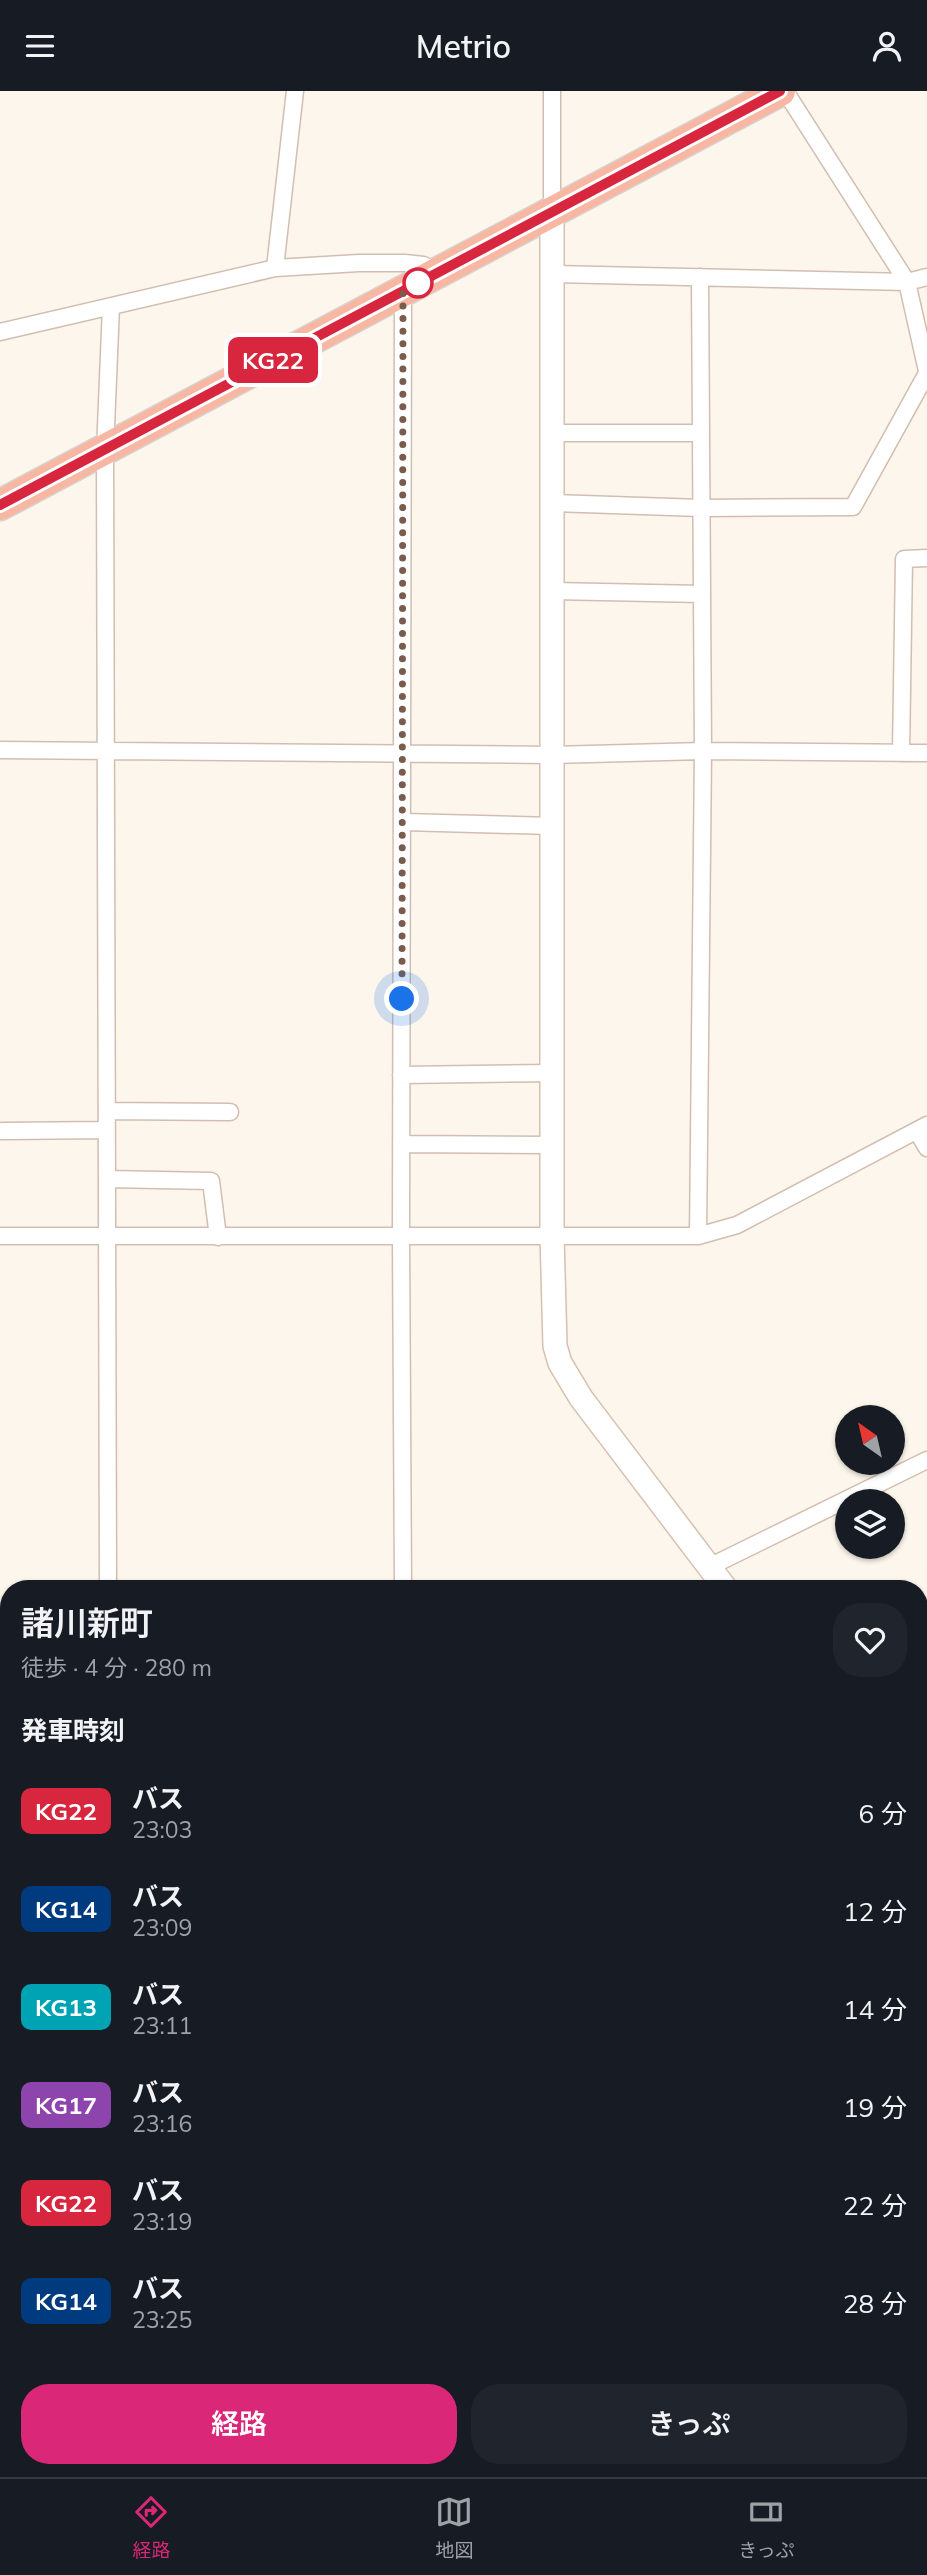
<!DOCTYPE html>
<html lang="ja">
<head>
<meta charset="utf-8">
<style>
  body { margin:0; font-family:Mulish,"Noto Sans JP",sans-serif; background:#20242c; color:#f1f3f6; height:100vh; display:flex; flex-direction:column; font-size:26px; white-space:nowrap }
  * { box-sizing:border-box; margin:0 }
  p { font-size:23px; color:#9ea1a6 }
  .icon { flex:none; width:38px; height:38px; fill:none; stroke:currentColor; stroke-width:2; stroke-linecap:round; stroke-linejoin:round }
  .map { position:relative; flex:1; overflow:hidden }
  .sheet { position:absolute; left:0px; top:1489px; width:928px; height:898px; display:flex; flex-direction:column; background:#171b24; border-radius:28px 28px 0 0; box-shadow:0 2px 5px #0004 }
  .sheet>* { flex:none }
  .badge { padding:0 14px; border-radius:10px; font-size:24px; line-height:46px }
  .needle { width:46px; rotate:326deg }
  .fabs { position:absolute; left:835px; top:1314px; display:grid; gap:14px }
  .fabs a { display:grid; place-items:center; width:70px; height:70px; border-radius:50%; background:#171b24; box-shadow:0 2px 5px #0004; font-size:35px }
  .you { position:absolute; width:35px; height:35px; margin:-18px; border:5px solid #fff; border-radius:50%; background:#1a73e8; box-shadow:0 0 0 10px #1a73e833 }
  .map>.badge { position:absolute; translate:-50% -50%; box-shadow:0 0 0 4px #fff }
  h2 { padding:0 21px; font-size:26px; line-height:63px }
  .round { display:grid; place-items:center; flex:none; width:74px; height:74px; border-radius:28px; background:#20242c }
  .head { display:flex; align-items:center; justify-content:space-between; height:119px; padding:0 21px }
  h1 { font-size:33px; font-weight:600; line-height:52px }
  .action { display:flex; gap:14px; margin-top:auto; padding:14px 21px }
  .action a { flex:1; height:80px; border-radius:28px; background:#db2777; color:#fff; font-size:28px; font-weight:600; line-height:80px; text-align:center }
  .action a+a { background:#20242c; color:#f1f3f6 }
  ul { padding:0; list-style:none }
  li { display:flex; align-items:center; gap:21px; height:98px; padding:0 21px }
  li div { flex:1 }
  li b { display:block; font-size:26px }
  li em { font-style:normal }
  li .badge { min-width:77px; font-weight:700; text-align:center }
  header { display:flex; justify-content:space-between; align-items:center; height:91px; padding:0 21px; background:#171b24; font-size:32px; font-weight:600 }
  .menu { display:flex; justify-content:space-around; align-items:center; height:98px; border-top:2px solid #363941; background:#171b24; font-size:19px; color:#9ea1a6 }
  .menu a { display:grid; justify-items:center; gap:4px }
  .menu .active { color:#db2777 }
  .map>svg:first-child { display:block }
  .green { fill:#d8ecc9 }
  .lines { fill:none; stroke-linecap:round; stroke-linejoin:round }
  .street-casing { stroke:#d1beb0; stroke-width:19 }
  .secondary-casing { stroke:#d6c0b0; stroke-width:26 }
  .highway-casing { stroke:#dad1cd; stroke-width:33 }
  .street { stroke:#fff; stroke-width:16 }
  .secondary { stroke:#fff; stroke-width:23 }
  .highway { stroke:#f7b7a3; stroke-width:30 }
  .line-casing { stroke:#fff; stroke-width:16 }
  .line { stroke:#d7263d; stroke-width:10 }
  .walk { stroke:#7a5c4d; stroke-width:7; stroke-dasharray:0 12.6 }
  .stop-dot { fill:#fff; stroke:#d7263d; stroke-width:3.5 }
</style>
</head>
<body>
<header><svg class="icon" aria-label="menu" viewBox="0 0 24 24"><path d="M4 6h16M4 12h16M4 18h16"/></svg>Metrio<svg class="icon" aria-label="person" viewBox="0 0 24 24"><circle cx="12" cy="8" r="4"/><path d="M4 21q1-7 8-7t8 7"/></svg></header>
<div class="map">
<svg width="927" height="2386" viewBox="0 0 927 2386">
  <rect width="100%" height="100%" fill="#fdf6ec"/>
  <path class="green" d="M 919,1948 L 927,1959 L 927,2065 L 919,2070 Z
    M 919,2157 L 927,2169 L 927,2386 L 749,2386 L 745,2378 L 919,2378 Z"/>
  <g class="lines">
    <defs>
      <path id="street" d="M 785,0 L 907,191 L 927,280
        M 552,121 L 552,0
        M 275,177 L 295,0
        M 553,183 L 907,191 L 927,186
        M 0,241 L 275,177 L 359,172 L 405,172 L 423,174 L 440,181
        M 553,342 L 701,342
        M 553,412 L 701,417 L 853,416 L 927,282
        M 552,500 L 702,503
        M 0,659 L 552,664 L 703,660 L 927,662
        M 901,662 L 904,468 L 927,467
        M 403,731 L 552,735
        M 401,984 L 553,982
        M 107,1020 L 230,1021
        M 2,1040 L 107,1039
        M 917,1040 L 927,1057
        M 401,1053 L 554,1054
        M 107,1088 L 211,1090 L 218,1146
        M 0,1145 L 698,1145 L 737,1134 L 927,1034
        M 698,1145 L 703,660 L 700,186
        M 709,1476 L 927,1369
        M 108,1498 L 105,360 L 111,215
        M 403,1498 L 401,1144 L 403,199
        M 919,1774 L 927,1767
        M 0,2070 L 9,2049
        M 187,2386 L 190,2378"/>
      <path id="secondary" d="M 552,121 L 552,1143 L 555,1255 L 560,1272 L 581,1307 L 726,1498
        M 0,1642 L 9,1642
        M 919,1705 L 927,1714"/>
      <path id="highway" d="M 0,414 L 780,0"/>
    </defs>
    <use href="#street" class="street-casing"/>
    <use href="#secondary" class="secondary-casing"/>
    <use href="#highway" class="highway-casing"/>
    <use href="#street" class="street"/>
    <use href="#secondary" class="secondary"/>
    <use href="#highway" class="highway"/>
  </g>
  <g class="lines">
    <defs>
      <path id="line" d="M 0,414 L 780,0"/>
    </defs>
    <use href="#line" class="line-casing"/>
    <use href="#line" class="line"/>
    <path class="walk" d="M 402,908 L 403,199 L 418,192"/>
  </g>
  <circle class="stop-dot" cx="418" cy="192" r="14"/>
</svg>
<div class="fabs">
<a><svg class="needle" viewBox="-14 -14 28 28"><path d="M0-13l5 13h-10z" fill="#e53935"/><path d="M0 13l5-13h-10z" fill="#9ea1a6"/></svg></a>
<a><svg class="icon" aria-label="layers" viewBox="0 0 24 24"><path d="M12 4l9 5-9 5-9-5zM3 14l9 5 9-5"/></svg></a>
</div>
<div class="you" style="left:402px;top:908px"></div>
<b class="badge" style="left:273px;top:269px;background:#d7263d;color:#fff">KG22</b>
<section class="sheet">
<div class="head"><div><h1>諸川新町</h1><p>徒歩 · 4 分 · 280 m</p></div><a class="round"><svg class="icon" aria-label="heart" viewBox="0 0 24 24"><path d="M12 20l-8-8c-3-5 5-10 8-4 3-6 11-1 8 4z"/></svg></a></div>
<h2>発車時刻</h2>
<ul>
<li><span class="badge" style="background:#d7263d;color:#fff">KG22</span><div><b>バス</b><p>23:03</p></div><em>6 分</em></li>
<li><span class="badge" style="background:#003b80;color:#fff">KG14</span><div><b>バス</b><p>23:09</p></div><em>12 分</em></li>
<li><span class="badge" style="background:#00a3b4;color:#fff">KG13</span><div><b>バス</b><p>23:11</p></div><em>14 分</em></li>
<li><span class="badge" style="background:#8e44ad;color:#fff">KG17</span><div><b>バス</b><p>23:16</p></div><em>19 分</em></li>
<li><span class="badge" style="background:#d7263d;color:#fff">KG22</span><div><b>バス</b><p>23:19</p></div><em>22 分</em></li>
<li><span class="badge" style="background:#003b80;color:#fff">KG14</span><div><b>バス</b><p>23:25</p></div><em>28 分</em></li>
</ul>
<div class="action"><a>経路</a><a>きっぷ</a></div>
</section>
</div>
<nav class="menu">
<a class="active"><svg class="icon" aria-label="directions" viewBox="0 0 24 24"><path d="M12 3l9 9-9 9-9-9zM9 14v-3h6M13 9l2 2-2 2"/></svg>経路</a>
<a><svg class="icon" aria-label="map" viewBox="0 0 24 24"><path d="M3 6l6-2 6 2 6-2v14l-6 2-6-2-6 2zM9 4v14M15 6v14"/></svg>地図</a>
<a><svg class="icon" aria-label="tickets" viewBox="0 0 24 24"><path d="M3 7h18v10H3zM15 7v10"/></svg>きっぷ</a>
</nav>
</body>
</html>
